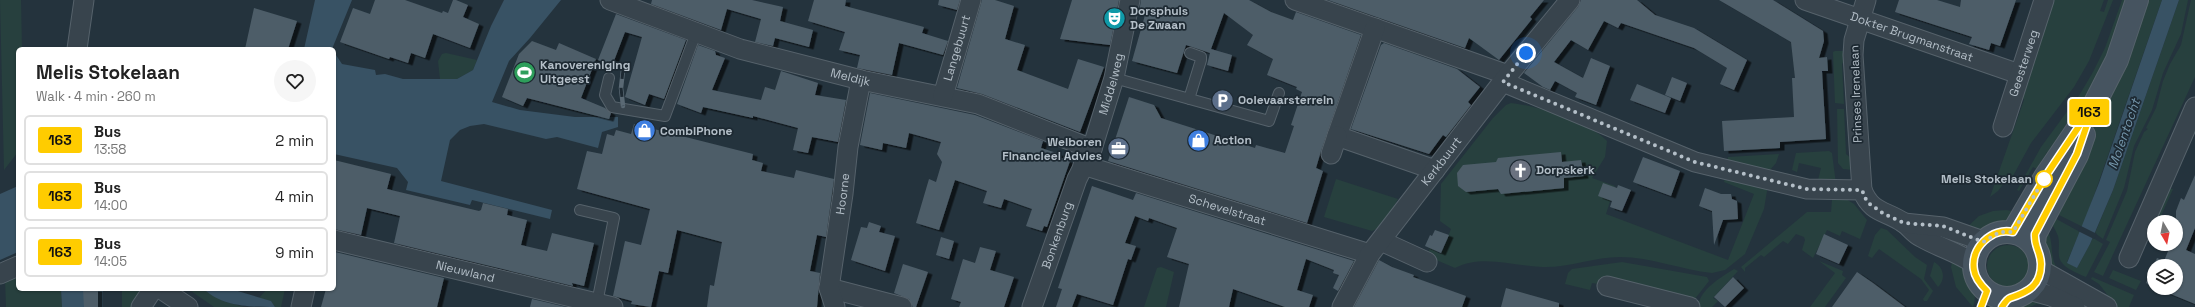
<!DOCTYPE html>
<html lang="en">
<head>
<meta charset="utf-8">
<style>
  body { margin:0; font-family:"Space Grotesk",sans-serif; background:#f6f6f6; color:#222; height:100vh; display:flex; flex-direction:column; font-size:15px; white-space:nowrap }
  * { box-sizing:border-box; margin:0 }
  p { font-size:13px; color:#767676 }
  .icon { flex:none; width:22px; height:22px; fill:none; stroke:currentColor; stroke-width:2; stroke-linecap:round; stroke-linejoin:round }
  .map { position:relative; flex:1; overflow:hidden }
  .details { position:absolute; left:16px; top:47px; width:320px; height:244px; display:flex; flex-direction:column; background:#fff; border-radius:6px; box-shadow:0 1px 3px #0004 }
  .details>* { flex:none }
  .badge { padding:0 8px; border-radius:3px; font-size:14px; line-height:26px }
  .needle { width:26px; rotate:170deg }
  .fabs { position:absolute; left:2147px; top:215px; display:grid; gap:8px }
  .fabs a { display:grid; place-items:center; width:36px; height:36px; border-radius:50%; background:#fff; box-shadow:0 1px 3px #0004; font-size:20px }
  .you { position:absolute; width:20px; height:20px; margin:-10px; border:3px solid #fff; border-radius:50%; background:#1a73e8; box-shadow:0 0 0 6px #1a73e833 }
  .map>.badge { position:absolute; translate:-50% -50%; box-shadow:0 0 0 2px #fff }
  .round { display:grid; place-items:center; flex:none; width:42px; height:42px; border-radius:21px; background:#f6f6f6 }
  .head { display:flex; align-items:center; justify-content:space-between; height:68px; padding:0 20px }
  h1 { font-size:19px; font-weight:800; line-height:30px }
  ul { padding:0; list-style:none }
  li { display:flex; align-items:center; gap:12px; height:50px; margin:0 8px 6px; padding:0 12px; border:2px solid #e0e0e0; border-radius:6px }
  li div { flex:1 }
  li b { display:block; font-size:15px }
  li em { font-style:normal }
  li .badge { min-width:44px; font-weight:700; text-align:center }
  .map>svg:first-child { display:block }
  .green { fill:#27403e }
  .water { fill:#385264 }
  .pier { fill:#24333d }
  .building { fill:#4d5d68; filter:url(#shadow) }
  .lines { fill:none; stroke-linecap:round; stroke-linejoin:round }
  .service-casing { stroke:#56626b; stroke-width:12 }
  .minor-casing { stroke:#56626b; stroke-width:21 }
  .secondary-casing { stroke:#56626b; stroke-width:24 }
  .service { stroke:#38444d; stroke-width:10 }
  .minor { stroke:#38444d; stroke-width:19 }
  .secondary { stroke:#465460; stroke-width:22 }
  .rail-casing { stroke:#5a6974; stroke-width:4.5 }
  .rail { stroke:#1d2932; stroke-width:3; stroke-dasharray:9; stroke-linecap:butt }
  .line-casing { stroke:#fff; stroke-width:9 }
  .line { stroke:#fc0; stroke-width:6 }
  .walk { stroke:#b4bfc8; stroke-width:4; stroke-dasharray:0 7.2 }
  .stop-dot { fill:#fff; stroke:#fc0; stroke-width:2 }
  .labels { text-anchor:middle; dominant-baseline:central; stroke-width:3.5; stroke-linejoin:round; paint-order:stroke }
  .poi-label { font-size:12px; font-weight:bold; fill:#b4bfc8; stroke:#1d2932; text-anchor:start }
  .street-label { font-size:12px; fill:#b4bfc8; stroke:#1d2932 }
  .stop-label { font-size:12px; font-weight:bold; fill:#b4bfc8; stroke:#1d2932; text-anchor:end }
  .water-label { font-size:13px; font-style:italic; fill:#7496ab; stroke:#1d2932 }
</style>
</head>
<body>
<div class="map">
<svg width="2195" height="307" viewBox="0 0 2195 307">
  <defs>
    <filter id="shadow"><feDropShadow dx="4.5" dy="2.5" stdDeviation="0" flood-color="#0009"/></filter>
  </defs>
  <rect width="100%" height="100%" fill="#24333d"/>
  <path class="green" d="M 0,0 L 21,0 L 22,49 L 18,49 L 18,152 L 4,170 Z
    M 2051,0 L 2104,0 L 2100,11 L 2104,12 L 2108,0 L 2113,0 L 2089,61 L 2074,87 L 2031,143 L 2008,185 L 2004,183 L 1998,191 L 1990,197 L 2024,100 L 2021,95 Z
    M 2122,0 L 2130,0 L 2101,73 L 2052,155 L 2047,152 L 2037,169 L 2033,167 L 2019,191 L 2017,190 L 2041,147 L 2080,94 L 2093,72 L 2105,48 Z
    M 2146,0 L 2162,0 L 2083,227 L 2053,212 L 2083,155 Z
    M 2179,0 L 2188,0 L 2181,34 L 2163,73 L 2152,110 L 2134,146 L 2124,188 L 2103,239 L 2095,233 L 2113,190 Z
    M 2191,0 L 2195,0 L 2195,77 L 2103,276 L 2094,272 L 2110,242 L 2106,240 L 2127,191 L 2135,152 L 2144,132 L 2148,129 L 2146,128 L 2156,108 L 2163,81 L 2170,64 L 2181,45 Z
    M 1835,51 L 1848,51 L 1848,57 L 1842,64 L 1844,104 L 1835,103 L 1833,52 Z
    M 446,53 L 477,60 L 473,70 L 457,79 L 440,79 L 438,61 L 442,54 Z
    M 1511,103 C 1538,106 1588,121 1607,141 L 1605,157 L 1592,178 L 1615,186 L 1606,214 L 1728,260 L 1754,194 L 1724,182 L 1725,178 L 1768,185 L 1764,209 L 1745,254 L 1725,270 L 1712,273 C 1682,270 1651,257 1620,257 C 1594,257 1568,268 1542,267 C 1512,266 1483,254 1455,268 L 1427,256 L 1430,248 L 1441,254 L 1451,229 L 1440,221 L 1441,184 L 1493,118 L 1506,105 Z
    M 1837,109 L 1844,109 L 1846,154 L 1853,160 L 1854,170 L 1843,169 L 1838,163 Z
    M 1829,151 L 1832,153 L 1836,184 L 1817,184 L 1821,168 L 1799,163 L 1797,172 L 1792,170 L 1796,153 Z
    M 1779,154 L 1776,163 L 1769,171 L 1727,163 L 1728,157 Z
    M 1336,179 L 1398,199 C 1392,210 1385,226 1372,231 L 1324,217 Z
    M 2168,188 L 2173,189 L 2161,216 L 2156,214 Z
    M 1846,199 L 1854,204 L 1867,220 L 1860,239 L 1842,231 L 1840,236 L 1827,230 L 1813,258 L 1802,250 L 1805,240 L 1804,237 L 1796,234 L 1788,244 L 1783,241 L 1764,257 L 1761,255 L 1745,268 L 1745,272 L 1741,267 L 1807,212 L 1831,212 L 1832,200 Z
    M 2006,210 L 2018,212 L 2007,223 L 1981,231 L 1964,230 L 1979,216 L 1993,211 Z
    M 2051,216 L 2080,232 L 2067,262 L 2077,268 L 2093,238 L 2103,244 L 2086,277 C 2077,273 2060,267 2059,256 C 2058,249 2060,243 2058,236 C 2055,228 2051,225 2051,216 Z
    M 1881,228 L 1887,230 L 1915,257 L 1927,265 L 1924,279 L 1933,291 L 1927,301 L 1924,301 L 1923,299 L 1929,290 L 1921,279 L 1879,249 L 1872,258 L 1868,256 L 1875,235 Z
    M 2047,230 C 2055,242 2048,260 2060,271 C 2066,276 2076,279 2083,282 L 2080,287 C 2053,268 2042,266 2047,230 Z
    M1987 266a21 21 0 1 1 42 0a21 21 0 1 1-42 0Z
    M 1953,256 C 1965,269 1980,288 1973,307 L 1956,287 L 1951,267 Z
    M 1819,261 L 1843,271 L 1842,275 L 1846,278 L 1825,307 L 1810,307 L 1835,273 Z
    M 1622,262 L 1707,277 L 1709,281 L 1694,300 L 1592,283 L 1590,290 L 1565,284 L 1568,273 L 1572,269 Z
    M 1934,262 C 1944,267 1946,280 1938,287 L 1930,276 Z
    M 1161,267 L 1174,272 L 1166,307 L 1144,307 L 1157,268 Z
    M 1734,269 L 1738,271 L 1713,298 L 1718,301 L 1712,307 L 1698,307 C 1700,289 1720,278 1734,269 Z
    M 2113,270 L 2141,281 L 2136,290 L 2109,278 Z
    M 18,273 L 18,289 L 61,289 L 62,307 L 6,307 L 5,279 Z
    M 2092,277 L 2134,295 L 2129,307 L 2117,307 L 2099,284 L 2091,279 Z
    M 122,289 L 141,289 L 141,292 L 133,307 L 122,307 Z
    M 188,289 L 204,289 L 223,301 L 244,307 L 214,307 Z
    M 267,289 L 285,289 L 281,307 L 275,307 L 271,301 L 259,298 Z
    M 2038,300 L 2061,307 L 2037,304 L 2029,307 L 2012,307 L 2029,301 Z"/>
  <path class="water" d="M 315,0 L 352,0 L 332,49 L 304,49 Z
    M 504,0 L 561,0 L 530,38 L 509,61 L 492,102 L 520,110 L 575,117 L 618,117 L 618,127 L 602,132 L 598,148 L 557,137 L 546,139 L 484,124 L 470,126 L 460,130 L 450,140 L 441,181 L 552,210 L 550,219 L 472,200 L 470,205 L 406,190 L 408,182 L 397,168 L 334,154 L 334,52 L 342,64 L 375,70 L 376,75 L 385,74 L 403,79 L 457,79 L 473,70 L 491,26 Z
    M 2162,0 L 2179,0 L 2113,190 L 2090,244 L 2077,268 L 2067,263 L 2099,183 Z
    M 18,186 L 18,252 L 0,260 L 0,194 Z
    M 61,289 L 103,289 L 103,307 L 62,307 Z
    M 204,289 L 231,289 L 271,301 L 275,307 C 252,307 222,307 204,289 Z"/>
  <path class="pier" d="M 2081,226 L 2097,234 L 2094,239 L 2078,231 Z"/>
  <path class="building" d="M 375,0 L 405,0 L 442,13 L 443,11 L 448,13 L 453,0 L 456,0 L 468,5 L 463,17 L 479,24 L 470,48 L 433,34 L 425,58 L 411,53 L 408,63 L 390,57 L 389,59 L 340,42 L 353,8 L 370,14 Z
    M 652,0 L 752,0 L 783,7 L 780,21 L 813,30 L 809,47 L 775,38 L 773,46 L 755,42 L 761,19 L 727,9 L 721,30 L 651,4 Z
    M 814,0 L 846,0 L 845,6 L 924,27 L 922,33 L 948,41 L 943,55 L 899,43 L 892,75 L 857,68 L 860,55 L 839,50 L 845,32 L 808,21 Z
    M 939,0 L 960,0 L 957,10 L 938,5 Z
    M 982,0 L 995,0 L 1014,6 L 1005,39 L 1025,45 L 1017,70 L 1068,89 L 1078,59 L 1104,67 L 1080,132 L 982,94 L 957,88 Z
    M 1072,0 L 1119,0 L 1110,45 L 1060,39 Z
    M 1141,0 L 1249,0 L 1271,12 L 1293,20 L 1296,12 L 1361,35 L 1321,151 L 1316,168 L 1323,171 L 1307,223 L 1108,161 L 1129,97 L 1154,105 L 1161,118 L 1255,148 L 1256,145 L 1285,153 L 1294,126 L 1291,125 L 1302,92 L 1296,89 L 1297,87 L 1267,75 L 1273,59 L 1247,45 L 1253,35 L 1224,13 L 1211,49 L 1232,55 L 1228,71 L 1207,65 L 1210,53 L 1186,45 L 1177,73 L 1132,61 L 1145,15 L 1139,13 Z
    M 1328,0 L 1544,0 L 1530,17 L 1532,19 L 1499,60 L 1469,38 L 1465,48 Z
    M 1581,0 L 1637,0 L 1655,15 L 1694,28 L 1747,60 L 1734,90 L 1720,84 L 1727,68 L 1694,48 L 1621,23 L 1618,28 L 1604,21 L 1588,50 L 1571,40 L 1554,62 L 1583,78 L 1591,58 L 1610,66 L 1596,105 L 1575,97 L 1577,93 L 1555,81 L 1550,90 L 1543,87 L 1524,73 L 1578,7 Z
    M 1719,0 L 1773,0 L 1823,31 L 1824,41 L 1819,58 L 1827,57 L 1828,71 L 1822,71 L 1826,139 L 1780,142 L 1780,148 L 1724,151 L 1722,121 L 1794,117 L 1792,78 L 1795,78 L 1791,42 Z
    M 1899,0 L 1937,0 L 1960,7 L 1961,0 L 2016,0 L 2000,46 L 1991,43 L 1989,50 L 1969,44 L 1972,37 L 1895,12 Z
    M 254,8 L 297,21 L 288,49 L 245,49 Z
    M 616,14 L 686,40 L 664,99 L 649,94 L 645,105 L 625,97 L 642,37 L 625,32 L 612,66 L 598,60 Z
    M 532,41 L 556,50 L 559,43 L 596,59 L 581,98 L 605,108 L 611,113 L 609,119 L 527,98 L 523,106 L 502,97 L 519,54 Z
    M 1384,43 L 1457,69 L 1480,87 L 1468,102 L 1471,105 L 1446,137 L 1443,135 L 1429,154 L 1351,129 L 1381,45 Z
    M 698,45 L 715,51 L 716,55 L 725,58 L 712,90 L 761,100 L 765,87 L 775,90 L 781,71 L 818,83 L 815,95 L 846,100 L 838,142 L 812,137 L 808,153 L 793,150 L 798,128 L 753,116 L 753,118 L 703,107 L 701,113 L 677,104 Z
    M 1672,77 L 1687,83 L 1680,101 L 1665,95 Z
    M 1637,84 L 1671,98 L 1665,113 L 1630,100 Z
    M 870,93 L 975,115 L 1043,141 L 1041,148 L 1060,154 L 1061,158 L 1070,161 L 1047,227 L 1044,226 L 1042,231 L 1026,226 L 1032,209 L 1004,199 L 1001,208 L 983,203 L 987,191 L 955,180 L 939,230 L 916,223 L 929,179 L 936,182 L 942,162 L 937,154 L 941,142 L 909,133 L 906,148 L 883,143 L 882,150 L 860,145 Z
    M 634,124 L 753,154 L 752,160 L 763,163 L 761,171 L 794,178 L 796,170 L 834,179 L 826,237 L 817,235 L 810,271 L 820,273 L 817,307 L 707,307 L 710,285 L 714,286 L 722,242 L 677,230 L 668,273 L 659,271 L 651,307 L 631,304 L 632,301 L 613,296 L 625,241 L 641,245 L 650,209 L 577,189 L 587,151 L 602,154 L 607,134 L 614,136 L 616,130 L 631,134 Z
    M 1561,152 L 1562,162 L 1581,160 L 1584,176 L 1564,178 L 1564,188 L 1501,194 L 1498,189 L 1466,192 L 1458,186 L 1457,173 L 1463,165 L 1496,162 L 1498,158 Z
    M 1643,157 L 1680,171 L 1671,196 L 1633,182 Z
    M 334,160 L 391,174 L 387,189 L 479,211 L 481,210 L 483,203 L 508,209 L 507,215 L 527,220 L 521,245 L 547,251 L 552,233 L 594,243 L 584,286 L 572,283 L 573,286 L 394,243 L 400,216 L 367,208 L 361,235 L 334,229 Z
    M 2195,175 L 2195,228 L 2186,250 L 2195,254 L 2195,304 L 2156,288 L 2176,288 L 2176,266 L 2154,266 L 2154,287 L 2146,283 L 2157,258 L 2164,261 L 2171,244 L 2176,244 L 2176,232 L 2180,222 L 2176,222 L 2176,211 L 2181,198 L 2184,200 Z
    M 1603,183 L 1617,188 L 1618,185 L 1631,190 L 1622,211 L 1610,207 L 1612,201 L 1598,196 Z
    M 1092,186 L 1133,200 L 1136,193 L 1354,261 L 1338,291 L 1333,288 L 1339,275 L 1333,273 L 1334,270 L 1306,259 L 1297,290 L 1313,295 L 1309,307 L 1285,307 L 1233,289 L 1229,307 L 1179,307 L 1189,264 L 1167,257 L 1177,228 L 1149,218 L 1148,221 L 1135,216 L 1125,243 L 1136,246 L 1131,260 L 1128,259 L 1113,305 L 1077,294 L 1072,307 L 1056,307 L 1062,289 L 1058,288 Z
    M 1705,188 L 1721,194 L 1731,194 L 1732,199 L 1737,201 L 1738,219 L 1723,220 L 1714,245 L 1712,211 L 1699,206 Z
    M 869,222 L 881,226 L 879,232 L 895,236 L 885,271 L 851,260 L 861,227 L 867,228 Z
    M 1435,230 L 1449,235 L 1441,253 L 1425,246 L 1430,235 L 1432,236 Z
    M 1824,234 L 1848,245 L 1839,264 L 1816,254 Z
    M 941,237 L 954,241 L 949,259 L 936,255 Z
    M 980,247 L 996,251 L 990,270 L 1014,277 L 1004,307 L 959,307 L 961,302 L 951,299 L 963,259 L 975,263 Z
    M 335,252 L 444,278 L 437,307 L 321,307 L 326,289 L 334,289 Z
    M 1379,260 L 1392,267 L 1414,275 L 1413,277 L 1466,296 L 1462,307 L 1354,307 Z
    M 903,264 L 928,272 L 916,307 L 913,307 L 909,299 L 894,293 Z
    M 1857,272 L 1873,283 L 1905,307 L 1832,307 Z
    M 1733,277 L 1744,288 L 1725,307 L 1714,297 Z
    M 1506,288 L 1559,303 L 1559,307 L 1501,307 Z
    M 83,289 L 98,289 L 98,307 L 84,307 Z
    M 532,299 L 566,307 L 530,307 Z"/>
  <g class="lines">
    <defs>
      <path id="service" d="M 609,78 L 605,95 L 612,107 L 665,116 L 696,33
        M 1114,78 L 1269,121 L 1279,93
        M 1189,99 L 1201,60 L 1201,57 L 1190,53
        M 580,210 L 614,218 L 597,303"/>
      <g id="minor">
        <path id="s1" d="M 610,0 L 740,49 L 861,80 L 978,104 L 1092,149"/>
        <path d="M 1295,0 L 1508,75"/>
        <path id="s2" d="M 1805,0 L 2019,74"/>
        <path d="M 1375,28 L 1337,136 L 1435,170"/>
        <path d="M 77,49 L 84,0"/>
        <path d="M 1503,82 L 1695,162 L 1807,189 L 1862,190 C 1872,214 1885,210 1904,223 C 1910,227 1914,234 1921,237 C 1938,247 1957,252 1973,263"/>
        <path id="s3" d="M 943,96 L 971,0"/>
        <path id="s4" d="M 2003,127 L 2044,0"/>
        <path d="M 1331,154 L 1337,136"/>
        <path id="s5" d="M 1083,165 L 1370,254"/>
        <path d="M 1862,190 L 1853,55 L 1854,40 L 1866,0"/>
        <path d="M 1904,223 L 1943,227 L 1983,241"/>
        <path id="s6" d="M 334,240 L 613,307"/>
        <path d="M 1381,241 L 1427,262"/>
        <path d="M 2129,258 L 2195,107"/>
        <path d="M 2041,270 L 2107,307"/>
        <path d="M 0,274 L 18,266"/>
        <path d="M 1607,286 L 1690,307"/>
        <path d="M 829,288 L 902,307"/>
        <path d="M 161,289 L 188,307"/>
        <path d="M 2029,290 L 2051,296 L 2075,307"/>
        <path d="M 141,307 L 153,289"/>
        <path d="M 301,307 L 305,289"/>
        <path id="s7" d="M 835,307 L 829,288 L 843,194 L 848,147 L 861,80"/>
        <path id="s8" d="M 1032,307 L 1077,179 L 1092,149 L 1114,78 L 1130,0"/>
        <path id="s9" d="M 1342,307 L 1370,254 L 1508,75 L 1570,0"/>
      </g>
      <path id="secondary" d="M1974 265a33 33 0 1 1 66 0a33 33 0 1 1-66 0Z
        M 2013,232 L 2045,177 L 2094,105 L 2117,60 L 2137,0
        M 2034,244 L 2035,234 L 2077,155 L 2084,135"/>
    </defs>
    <use href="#service" class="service-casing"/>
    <use href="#minor" class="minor-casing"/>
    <use href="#secondary" class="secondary-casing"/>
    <use href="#service" class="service"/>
    <use href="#minor" class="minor"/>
    <use href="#secondary" class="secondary"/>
    <defs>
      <path id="rail" d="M 623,70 L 621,88 L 623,106"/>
    </defs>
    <use href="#rail" class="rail-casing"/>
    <use href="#rail" class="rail"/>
  </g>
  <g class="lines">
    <defs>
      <path id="line" d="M 1981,307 L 1987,291 C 1981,285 1975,278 1974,270 C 1970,248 1992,227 2013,232 L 2045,177 L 2094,104 L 2077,154 L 2035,234 C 2034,247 2041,252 2041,264 C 2041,286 2028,292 2010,298 C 2007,299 2004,304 2002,307"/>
    </defs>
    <use href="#line" class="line-casing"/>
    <use href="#line" class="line"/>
    <path class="walk" d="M 1526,53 L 1503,82 L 1695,162 L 1807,189 L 1862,190 L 1867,202 L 1884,214 L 1904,223 L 1943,226 L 1983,242 L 2000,232 L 2013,232 L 2045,177 L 2044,179"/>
  </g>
  <defs>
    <symbol id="theatre-disc" viewBox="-11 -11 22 22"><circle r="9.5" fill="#0f9aa8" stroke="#1d2932"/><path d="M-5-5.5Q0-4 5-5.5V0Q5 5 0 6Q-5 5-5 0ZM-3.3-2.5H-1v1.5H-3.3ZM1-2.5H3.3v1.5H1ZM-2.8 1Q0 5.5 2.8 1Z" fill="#fff"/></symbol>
    <symbol id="stadium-disc" viewBox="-11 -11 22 22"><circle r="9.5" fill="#2e9e5b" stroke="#1d2932"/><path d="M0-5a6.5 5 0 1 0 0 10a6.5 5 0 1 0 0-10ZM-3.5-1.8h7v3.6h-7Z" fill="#fff"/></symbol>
    <symbol id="parking-disc" viewBox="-11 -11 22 22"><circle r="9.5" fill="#5c6f8a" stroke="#1d2932"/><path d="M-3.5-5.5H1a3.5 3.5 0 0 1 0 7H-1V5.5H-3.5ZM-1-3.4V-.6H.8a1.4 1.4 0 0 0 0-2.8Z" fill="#fff"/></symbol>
    <symbol id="shop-disc" viewBox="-11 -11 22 22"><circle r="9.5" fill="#3f7fe0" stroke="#1d2932"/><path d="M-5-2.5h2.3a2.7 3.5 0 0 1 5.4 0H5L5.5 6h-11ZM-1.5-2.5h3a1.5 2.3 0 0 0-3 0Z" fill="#fff"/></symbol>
    <symbol id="office-disc" viewBox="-11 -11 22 22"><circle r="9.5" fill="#5c6f8a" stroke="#1d2932"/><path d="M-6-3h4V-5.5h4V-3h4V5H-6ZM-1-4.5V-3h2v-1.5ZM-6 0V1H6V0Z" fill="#fff"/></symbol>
    <symbol id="church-disc" viewBox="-11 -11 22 22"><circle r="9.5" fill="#6b7280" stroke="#1d2932"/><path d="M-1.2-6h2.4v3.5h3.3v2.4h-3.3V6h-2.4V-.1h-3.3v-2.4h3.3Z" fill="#fff"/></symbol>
  </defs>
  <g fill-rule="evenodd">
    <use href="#theatre-disc" x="1102" y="6" width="25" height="25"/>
    <use href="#stadium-disc" x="512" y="60" width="25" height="25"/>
    <use href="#parking-disc" x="1210" y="88" width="25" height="25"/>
    <use href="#shop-disc" x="632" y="118" width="25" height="25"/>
    <use href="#shop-disc" x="1186" y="128" width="25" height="25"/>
    <use href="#office-disc" x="1106" y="136" width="25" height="25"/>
    <use href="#church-disc" x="1508" y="158" width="25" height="25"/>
  </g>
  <circle class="stop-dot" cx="2044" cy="179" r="8"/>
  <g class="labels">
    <g class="poi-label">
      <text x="1130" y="11">Dorsphuis<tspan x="1130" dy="14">De Zwaan</tspan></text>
      <text x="540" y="65">Kanovereniging<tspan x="540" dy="14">Uitgeest</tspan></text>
      <text x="1238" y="100">Ooievaarsterrein</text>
      <text x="660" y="131">CombiPhone</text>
      <text x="1214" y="140">Action</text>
      <text x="1102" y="142" text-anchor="end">Welboren<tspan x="1102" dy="14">Financieel Advies</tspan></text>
      <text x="1536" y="170">Dorpskerk</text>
    </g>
    <g class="street-label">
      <text stroke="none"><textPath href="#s2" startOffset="113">Dokter Brugmanstraat</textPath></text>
      <text stroke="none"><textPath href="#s3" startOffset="50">Langebuurt</textPath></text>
      <text stroke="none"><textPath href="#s4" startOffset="67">Geesterweg</textPath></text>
      <text stroke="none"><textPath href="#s1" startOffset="253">Meldijk</textPath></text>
      <text stroke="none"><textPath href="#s8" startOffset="237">Middelweg</textPath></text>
      <text transform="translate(1856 94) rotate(-92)">Prinses Irenelaan</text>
      <text stroke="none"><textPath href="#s9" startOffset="177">Kerkbuurt</textPath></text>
      <text stroke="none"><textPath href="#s7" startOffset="115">Hoorne</textPath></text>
      <text stroke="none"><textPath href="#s5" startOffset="151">Schevelstraat</textPath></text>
      <text stroke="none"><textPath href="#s8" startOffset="76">Bonkenburg</textPath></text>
      <text stroke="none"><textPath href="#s6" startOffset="135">Nieuwland</textPath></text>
    </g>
    <g class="stop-label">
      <text x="2032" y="179">Melis Stokelaan</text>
    </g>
    <g class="water-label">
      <text transform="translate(2124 134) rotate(-71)">Molentocht</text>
    </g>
  </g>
</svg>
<div class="fabs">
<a><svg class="needle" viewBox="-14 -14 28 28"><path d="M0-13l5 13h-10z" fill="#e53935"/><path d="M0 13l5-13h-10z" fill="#767676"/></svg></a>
<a><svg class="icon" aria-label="layers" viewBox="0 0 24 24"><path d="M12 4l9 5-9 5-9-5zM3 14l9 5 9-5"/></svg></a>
</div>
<div class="you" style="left:1526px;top:53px"></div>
<b class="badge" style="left:2089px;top:112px;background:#fc0;color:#111">163</b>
<section class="details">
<div class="head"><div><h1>Melis Stokelaan</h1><p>Walk · 4 min · 260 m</p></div><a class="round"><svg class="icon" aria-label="heart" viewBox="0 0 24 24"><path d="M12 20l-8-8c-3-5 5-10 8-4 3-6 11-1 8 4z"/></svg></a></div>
<ul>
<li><span class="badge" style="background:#fc0;color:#111">163</span><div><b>Bus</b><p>13:58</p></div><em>2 min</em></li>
<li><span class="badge" style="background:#fc0;color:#111">163</span><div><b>Bus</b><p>14:00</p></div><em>4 min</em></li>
<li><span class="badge" style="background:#fc0;color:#111">163</span><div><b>Bus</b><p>14:05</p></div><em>9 min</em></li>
</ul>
</section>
</div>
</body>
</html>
